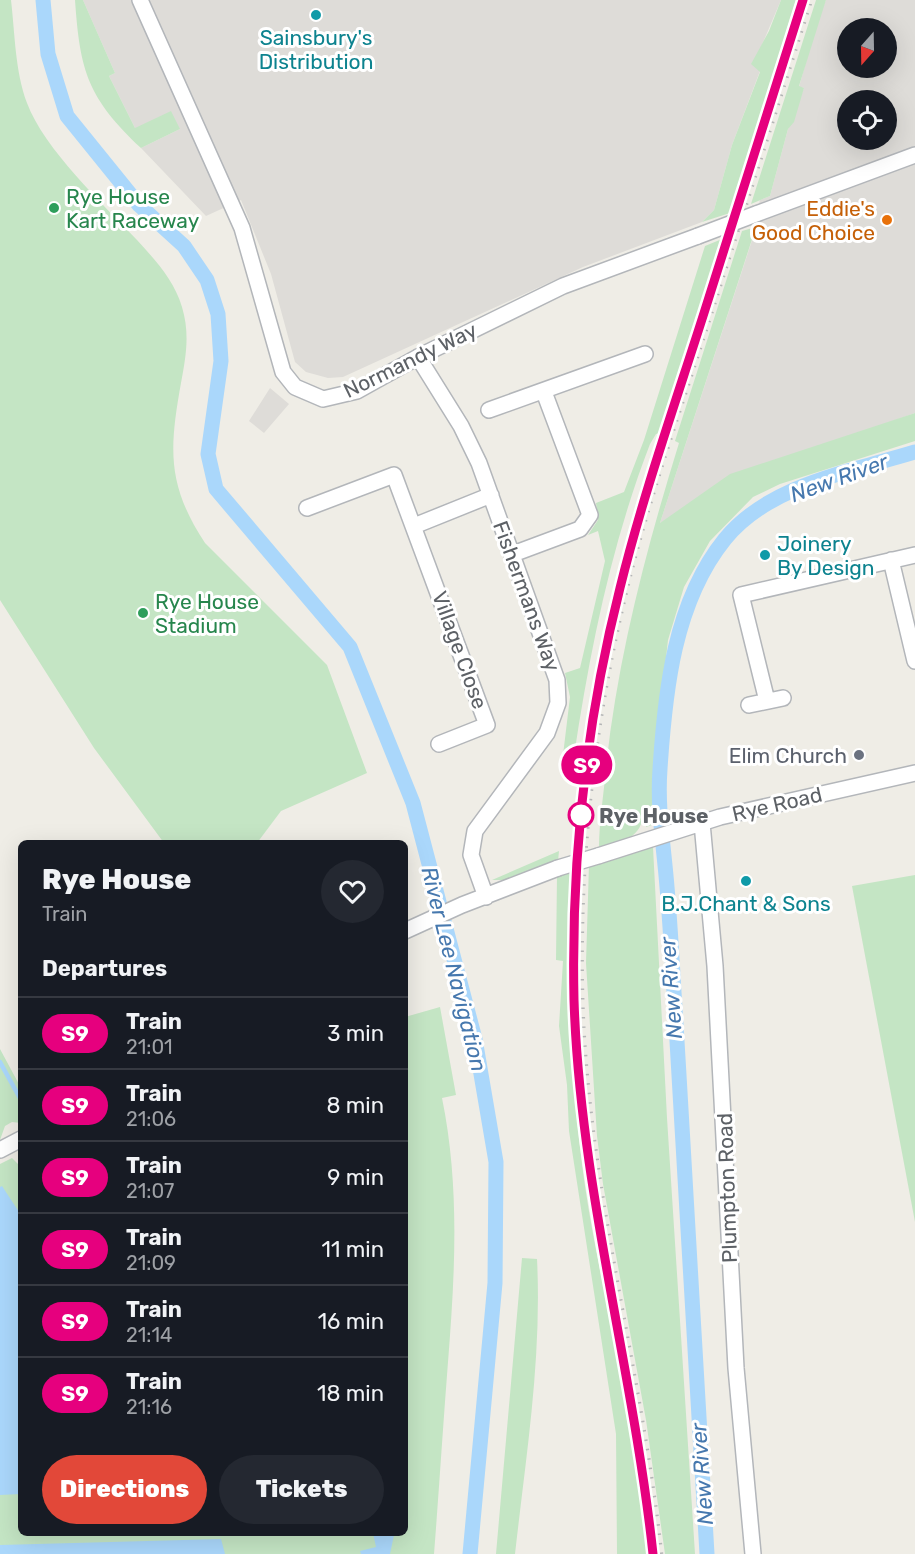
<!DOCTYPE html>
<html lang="en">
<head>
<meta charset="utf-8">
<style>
  body { margin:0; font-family:Rubik,sans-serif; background:#242831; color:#f1f3f6; height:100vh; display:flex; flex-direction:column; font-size:22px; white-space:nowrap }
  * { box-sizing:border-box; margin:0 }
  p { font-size:20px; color:#9ea1a6 }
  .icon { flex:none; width:33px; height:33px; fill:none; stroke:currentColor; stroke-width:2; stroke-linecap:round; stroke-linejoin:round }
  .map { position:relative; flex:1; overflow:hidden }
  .panel { position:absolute; left:18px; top:840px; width:390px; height:696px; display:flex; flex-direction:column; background:#171b24; border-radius:9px; box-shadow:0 6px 24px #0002 }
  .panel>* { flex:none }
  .badge { padding:0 12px; border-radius:20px; font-size:21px; line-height:39px }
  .needle { width:39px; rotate:200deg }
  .buttons { position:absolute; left:837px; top:18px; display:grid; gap:12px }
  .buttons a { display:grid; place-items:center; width:60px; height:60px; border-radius:50%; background:#171b24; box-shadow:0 6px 24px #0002; font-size:30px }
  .map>.badge { position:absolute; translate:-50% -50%; box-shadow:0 0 0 3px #fff }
  h2 { padding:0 24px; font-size:22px; line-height:54px }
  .round { display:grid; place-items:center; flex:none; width:63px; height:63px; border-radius:32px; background:#242831 }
  .overview { display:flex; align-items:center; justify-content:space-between; height:102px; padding:0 24px }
  h1 { font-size:28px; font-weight:800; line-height:45px }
  .action { display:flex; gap:12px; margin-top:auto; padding:12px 24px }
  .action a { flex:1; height:69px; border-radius:36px; background:#e24839; color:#fff; font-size:24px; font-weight:800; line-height:69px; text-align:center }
  .action a+a { background:#242831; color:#f1f3f6 }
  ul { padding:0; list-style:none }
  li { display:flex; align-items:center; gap:18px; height:72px; padding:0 24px; border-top:2px solid #363941 }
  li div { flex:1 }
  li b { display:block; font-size:22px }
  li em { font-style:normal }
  li .badge { min-width:66px; font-weight:700; text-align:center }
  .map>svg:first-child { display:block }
  .industrial { fill:#dedcd8; fill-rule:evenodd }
  .green { fill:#c4e5c4 }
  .water { fill:#aad7fb }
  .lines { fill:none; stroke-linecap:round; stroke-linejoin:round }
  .stream { stroke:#aad7fb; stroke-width:4.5 }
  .canal { stroke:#aad7fb; stroke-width:15 }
  .minor-casing { stroke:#b3b6ba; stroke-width:18 }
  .minor { stroke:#fff; stroke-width:15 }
  .rail { stroke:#b4b5b6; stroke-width:4.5; stroke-dasharray:1.5 8; stroke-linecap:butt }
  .minor-bridge-casing { stroke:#b3b6ba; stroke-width:18; stroke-linecap:butt }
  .minor-bridge { stroke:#fff; stroke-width:15 }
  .line-casing { stroke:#fff; stroke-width:14 }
  .line { stroke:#e6007e; stroke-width:9 }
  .culture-dot { fill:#0f9aa8; stroke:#fff; stroke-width:2 }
  .leisure-dot { fill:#2e9e5b; stroke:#fff; stroke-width:2 }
  .food-dot { fill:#e8710a; stroke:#fff; stroke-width:2 }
  .worship-dot { fill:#6b7280; stroke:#fff; stroke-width:2 }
  .stop-dot { fill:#fff; stroke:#e6007e; stroke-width:3 }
  .labels { text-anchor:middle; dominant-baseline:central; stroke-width:6; stroke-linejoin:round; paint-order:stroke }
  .culture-label { font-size:21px; fill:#0d838f; stroke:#fff }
  .leisure-label { font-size:21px; fill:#27864d; stroke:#fff; text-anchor:start }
  .food-label { font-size:21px; fill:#c56008; stroke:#fff; text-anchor:end }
  .street-label { font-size:21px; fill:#5d6166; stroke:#fff }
  .worship-label { font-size:21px; fill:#5b616d; stroke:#fff; text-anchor:end }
  .stop-label { font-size:21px; font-weight:bold; fill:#5d6166; stroke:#fff; text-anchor:start }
  .water-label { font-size:22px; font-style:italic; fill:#4678ae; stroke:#fff }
</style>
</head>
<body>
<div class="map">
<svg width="915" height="1554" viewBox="0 0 915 1554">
  <rect width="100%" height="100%" fill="#efede6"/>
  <path class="industrial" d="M 83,0 L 781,0 L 761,47 L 760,71 L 732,145 L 714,210 L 702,222 L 583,267 L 343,377 L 328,378 L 306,372 L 295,362 L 271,274 L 241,200 L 206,216 L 141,148 L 180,129 L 135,128 L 109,76 L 115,73 Z
    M 826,0 L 915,0 L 915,413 L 873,428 L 660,523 L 756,228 L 752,229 L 760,200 L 770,196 L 788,129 L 804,88 L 799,87 L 817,22 ZM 848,28 L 886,28 L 886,68 L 848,68 ZM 848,100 L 886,100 L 886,140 L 848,140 Z
    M 270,388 L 289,404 L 264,433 L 249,421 Z"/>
  <path class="green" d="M 0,0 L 11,0 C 15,34 15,71 27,103 C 44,149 103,204 137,240 C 156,261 174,280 182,307 C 190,334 186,356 181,383 C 169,450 167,485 205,543 L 327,665 L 367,773 L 281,811 L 257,843 L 164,843 L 94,748 L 0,600 Z
    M 75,0 L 83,0 L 115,73 L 109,76 L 135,128 L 171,111 L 180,129 L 141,148 C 88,98 80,72 75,0 Z
    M 781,0 L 796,0 L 730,213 L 702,222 L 714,210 L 732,145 L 760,72 L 751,64 L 769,31 Z
    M 816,0 L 826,0 L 799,86 L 804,88 L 794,122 L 788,129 L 770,196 L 751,204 Z
    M 756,227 L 660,523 L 730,474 L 915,413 L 915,441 L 780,484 L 753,497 L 710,541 L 684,587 L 668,640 L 653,775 L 652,825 L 646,827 L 648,813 L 644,811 C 641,840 624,840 599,848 C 599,820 604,794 606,767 C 618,656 646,550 679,443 L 675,441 L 742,231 Z
    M 722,239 L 660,433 L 656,434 L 650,444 C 611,545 590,650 574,756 L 563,755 L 570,697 L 565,673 L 580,668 L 605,561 L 598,531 L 588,535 L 598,520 L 596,503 L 624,492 L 644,440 L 705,246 Z
    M 653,847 L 667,1118 L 695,1554 L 665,1554 L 646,1420 L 603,1184 L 597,1136 L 586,963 L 589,864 Z
    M 559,851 L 558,861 L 505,880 L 492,880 Z
    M 573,869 C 567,976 570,1080 585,1186 C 594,1248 609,1309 620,1370 C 632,1431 640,1492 648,1554 L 617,1554 L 616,1434 L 569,1131 L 567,1085 L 559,1026 L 563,961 L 556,960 L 557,875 Z
    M 915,875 L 915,1222 L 852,886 Z
    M 440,1007 L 456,1095 L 442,1098 C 460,1186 455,1273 448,1362 C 443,1426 439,1490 434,1554 L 0,1554 L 0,1164 L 12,1158 L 18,1164 L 21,1162 L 21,1533 L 405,1533 L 405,1017 Z
    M 0,1049 L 21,1088 L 21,1123 L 12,1122 L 5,1126 L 0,1140 Z
    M 522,1258 L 537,1259 C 542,1358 526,1456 515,1554 L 496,1554 Z"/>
  <path class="water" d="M 2,1186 L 21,1215 L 21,1494 L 0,1495 L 0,1187 Z
    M 373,1533 L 394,1535 L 390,1554 L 361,1554 L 360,1551 L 376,1547 Z
    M 221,1539 L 225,1554 L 0,1554 L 0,1545 Z"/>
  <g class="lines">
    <path class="stream" d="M 0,1062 L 21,1100"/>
    <path class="canal" d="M 43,0 L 48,54 L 67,116 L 139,205 L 184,246 L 207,280 L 218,314 L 221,361 L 208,454 L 216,489 L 350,647 L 413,803 L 475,1039 L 496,1162 L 495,1283 L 470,1554
      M 707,1554 C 696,1378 687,1201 676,1024 C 673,979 671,933 667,887 C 664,848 657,809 660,769 C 665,691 674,602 725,539 C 770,484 850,472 915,452"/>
    <defs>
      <path id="minor" d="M 140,0 L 242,228 L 283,372 L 295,387 L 323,399 L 357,391 L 418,357 L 563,286 L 698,236
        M 756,214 L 915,155
        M 418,357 L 461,426 L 479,463 L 557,680 L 558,703 L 547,733 L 475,831 L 471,855 L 486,897
        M 489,410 L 645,354
        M 307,508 L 394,475 L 487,725 L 439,744
        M 414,526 L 491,495
        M 513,554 L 580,529 L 590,515 L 544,392
        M 891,560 L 915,661
        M 767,701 L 741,595 L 915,555
        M 749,705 L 783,698
        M 702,823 L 715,966 L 736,1368 L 753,1554
        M 598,856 L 720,817 L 915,773
        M 405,931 L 462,905 L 558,868
        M 0,1150 L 21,1139"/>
    </defs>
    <use href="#minor" class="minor-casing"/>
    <use href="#minor" class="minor"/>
    <path class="rail" d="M 661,1554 C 641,1365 586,1183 582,992 C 579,859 594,725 625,596 C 647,503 680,411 709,320 C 743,214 777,107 811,0"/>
    <defs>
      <path id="minor-bridge" d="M 698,236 L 756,214
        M 558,868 L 598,856"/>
    </defs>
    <use href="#minor-bridge" class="minor-bridge-casing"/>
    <use href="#minor-bridge" class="minor-bridge"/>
  </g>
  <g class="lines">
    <defs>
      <path id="line" d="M 653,1554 C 633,1368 580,1188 574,1000 C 571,862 586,722 620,588 C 643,495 675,404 704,313 C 737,209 770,104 803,0"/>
    </defs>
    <use href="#line" class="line-casing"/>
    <use href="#line" class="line"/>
  </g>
  <g class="culture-dot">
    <circle cx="316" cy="15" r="6"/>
    <circle cx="765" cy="555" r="6"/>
    <circle cx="746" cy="881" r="6"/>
  </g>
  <g class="leisure-dot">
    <circle cx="54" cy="208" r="6"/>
    <circle cx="143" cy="613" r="6"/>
  </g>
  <circle class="food-dot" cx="887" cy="220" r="6"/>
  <circle class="worship-dot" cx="859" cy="755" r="6"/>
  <circle class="stop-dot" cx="581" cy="815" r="12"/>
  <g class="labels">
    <g class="culture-label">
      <text x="316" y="37">Sainsbury's<tspan x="316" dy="24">Distribution</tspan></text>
      <text x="777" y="543" text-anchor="start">Joinery<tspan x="777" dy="24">By Design</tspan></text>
      <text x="746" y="903">B.J.Chant &amp; Sons</text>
    </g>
    <g class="leisure-label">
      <text x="66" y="196">Rye House<tspan x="66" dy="24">Kart Raceway</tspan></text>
      <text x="155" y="601">Rye House<tspan x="155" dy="24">Stadium</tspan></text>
    </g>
    <g class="food-label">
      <text x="875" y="208">Eddie's<tspan x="875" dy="24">Good Choice</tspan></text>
    </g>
    <g class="street-label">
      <text transform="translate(410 360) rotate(-26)">Normandy Way</text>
      <text transform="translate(527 596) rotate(70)">Fishermans Way</text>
      <text transform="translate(460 650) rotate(70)">Village Close</text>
      <text transform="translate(777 804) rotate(-13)">Rye Road</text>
      <text transform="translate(727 1188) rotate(-92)">Plumpton Road</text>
    </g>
    <g class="worship-label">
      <text x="847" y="755">Elim Church</text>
    </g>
    <g class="stop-label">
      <text x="599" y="815">Rye House</text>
    </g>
    <g class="water-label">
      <text transform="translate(839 478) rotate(-20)">New River</text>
      <text transform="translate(454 969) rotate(76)">River Lee Navigation</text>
      <text transform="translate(671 988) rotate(-94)">New River</text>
      <text transform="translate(702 1474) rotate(-94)">New River</text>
    </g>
  </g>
</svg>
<div class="buttons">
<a><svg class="needle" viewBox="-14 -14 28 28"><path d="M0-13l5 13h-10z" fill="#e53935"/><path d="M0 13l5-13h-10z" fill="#9ea1a6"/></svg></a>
<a><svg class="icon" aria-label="locate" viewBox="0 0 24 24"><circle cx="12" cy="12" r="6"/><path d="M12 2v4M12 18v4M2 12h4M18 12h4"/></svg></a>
</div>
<b class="badge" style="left:587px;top:765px;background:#e6007e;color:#fff">S9</b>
<section class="panel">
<div class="overview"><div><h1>Rye House</h1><p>Train</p></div><a class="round"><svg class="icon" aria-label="heart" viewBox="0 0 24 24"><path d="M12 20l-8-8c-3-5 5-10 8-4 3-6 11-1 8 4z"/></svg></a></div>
<h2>Departures</h2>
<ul>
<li><span class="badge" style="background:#e6007e;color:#fff">S9</span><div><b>Train</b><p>21:01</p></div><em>3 min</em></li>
<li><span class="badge" style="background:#e6007e;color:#fff">S9</span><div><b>Train</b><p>21:06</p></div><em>8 min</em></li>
<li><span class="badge" style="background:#e6007e;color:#fff">S9</span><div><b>Train</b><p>21:07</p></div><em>9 min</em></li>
<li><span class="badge" style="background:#e6007e;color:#fff">S9</span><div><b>Train</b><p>21:09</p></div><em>11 min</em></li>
<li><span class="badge" style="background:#e6007e;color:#fff">S9</span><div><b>Train</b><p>21:14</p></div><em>16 min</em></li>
<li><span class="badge" style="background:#e6007e;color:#fff">S9</span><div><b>Train</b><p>21:16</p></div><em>18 min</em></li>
</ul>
<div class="action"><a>Directions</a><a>Tickets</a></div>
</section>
</div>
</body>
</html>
